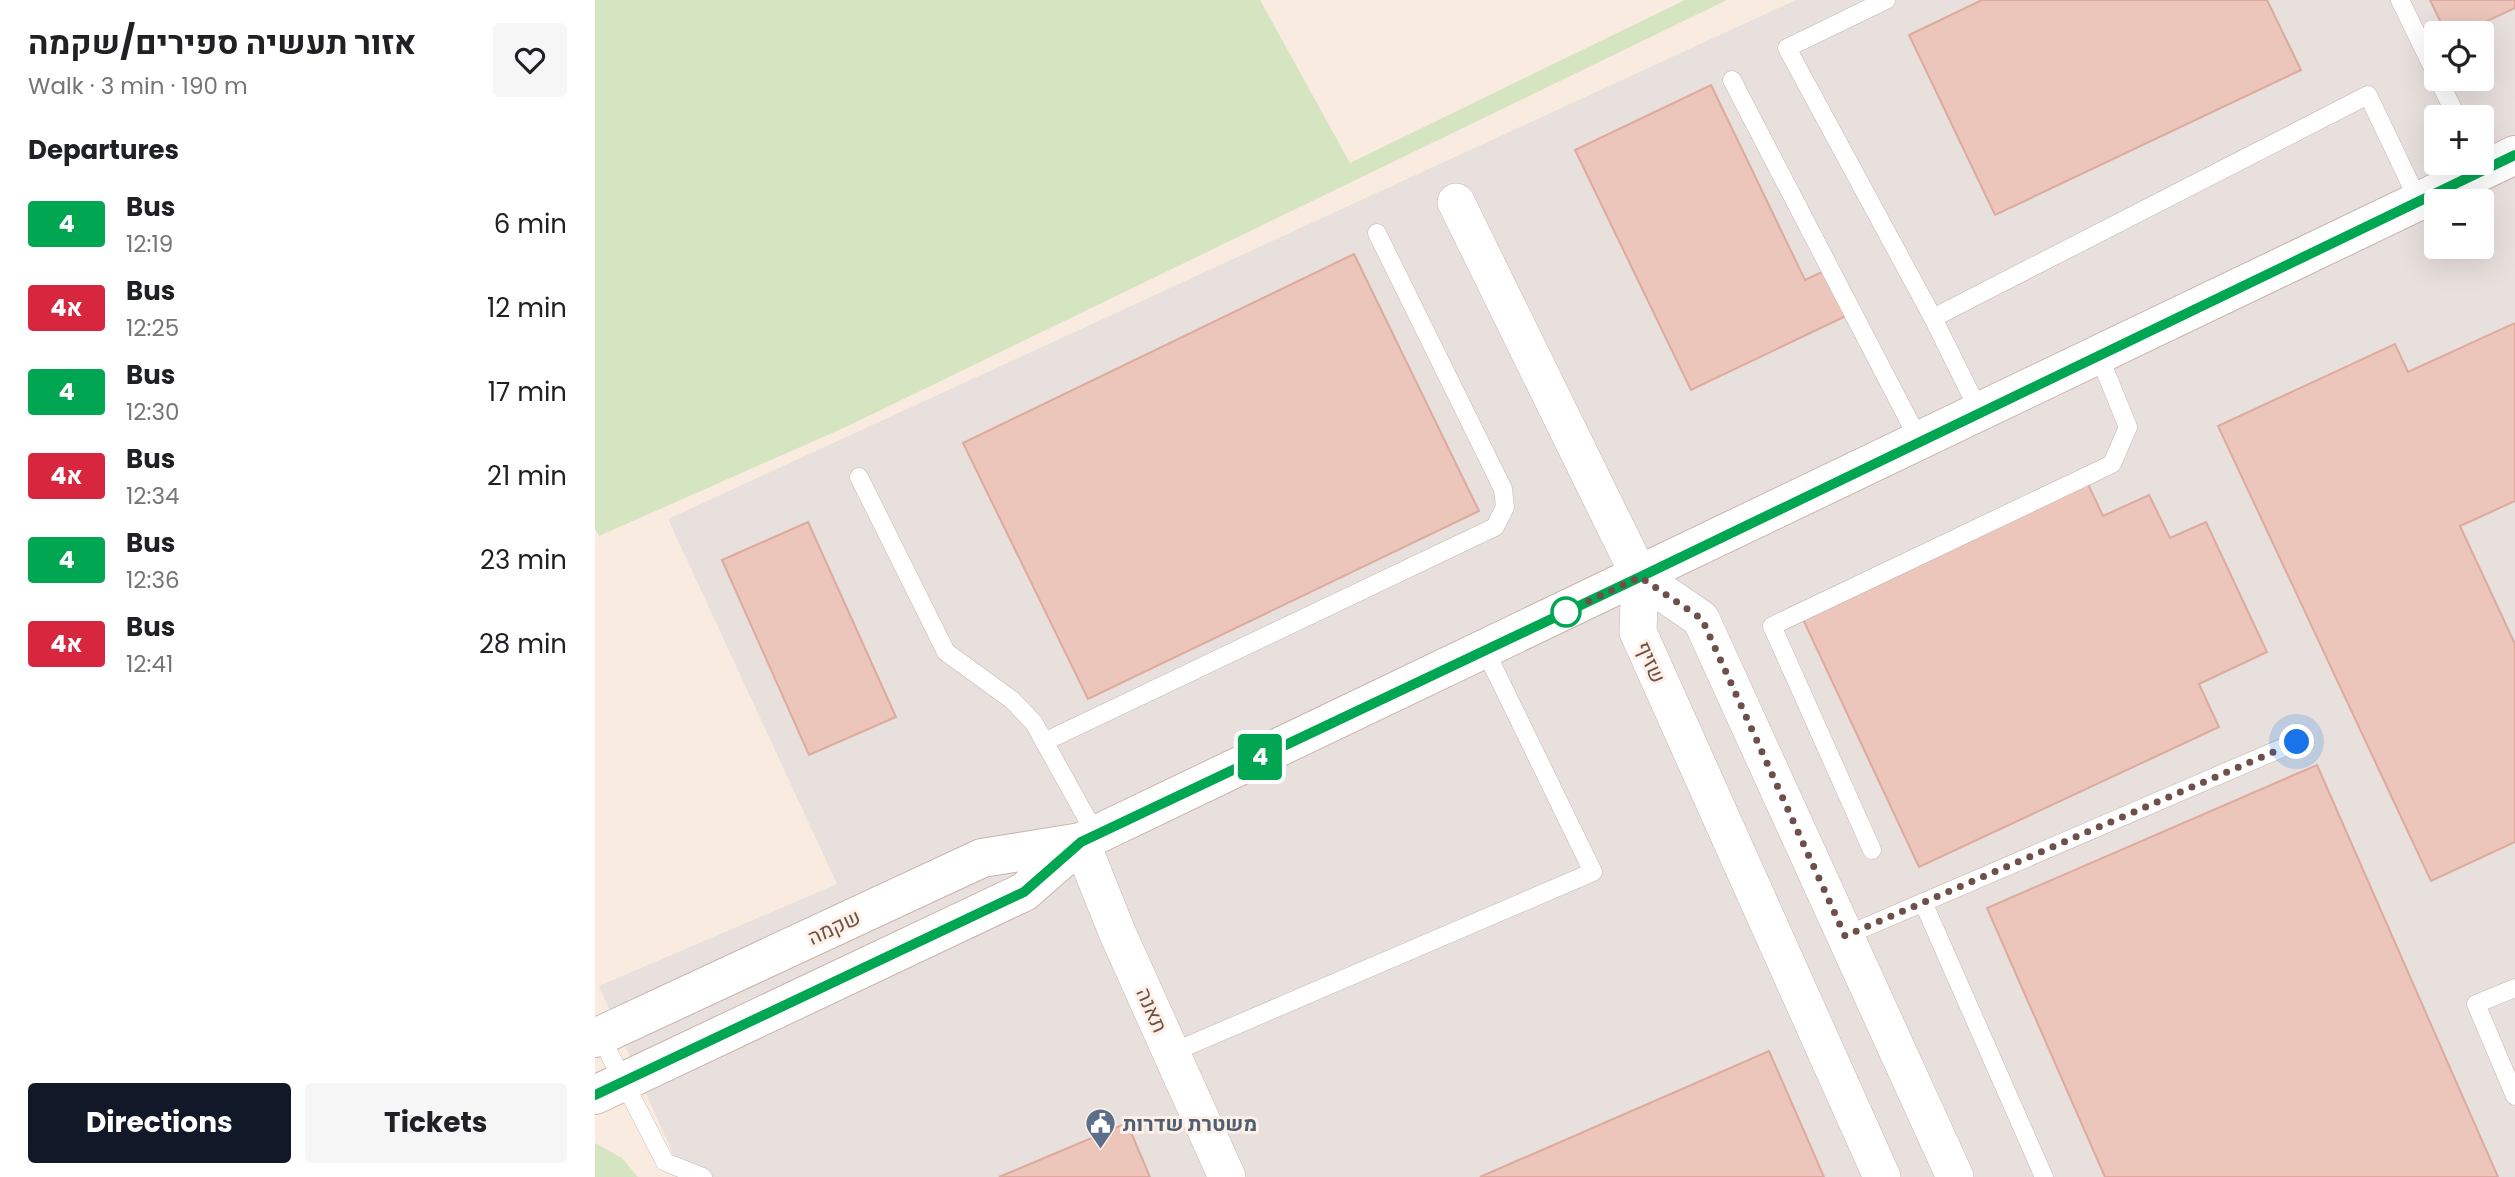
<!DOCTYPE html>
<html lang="en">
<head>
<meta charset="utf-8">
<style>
  body { margin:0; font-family:Poppins,Heebo,sans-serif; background:#f6f6f6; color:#202124; height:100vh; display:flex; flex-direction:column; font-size:26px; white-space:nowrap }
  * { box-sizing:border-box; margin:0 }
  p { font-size:23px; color:#757577 }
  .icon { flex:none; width:38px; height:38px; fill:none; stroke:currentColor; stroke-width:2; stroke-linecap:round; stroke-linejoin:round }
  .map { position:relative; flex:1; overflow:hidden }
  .panel { display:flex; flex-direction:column; background:#fff; width:595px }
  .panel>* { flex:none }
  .badge { padding:0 14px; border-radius:5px; font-size:24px; line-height:46px }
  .fabs { position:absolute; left:1829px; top:21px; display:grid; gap:14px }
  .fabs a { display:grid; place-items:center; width:70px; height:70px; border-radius:7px; background:#fff; box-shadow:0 7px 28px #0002; font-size:35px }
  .you { position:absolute; width:35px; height:35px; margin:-18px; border:5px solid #fff; border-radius:50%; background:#1a73e8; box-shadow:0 0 0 10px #1a73e833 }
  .map>.badge { position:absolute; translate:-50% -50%; box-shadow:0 0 0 4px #fff }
  h2 { padding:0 28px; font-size:26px; line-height:63px }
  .round { display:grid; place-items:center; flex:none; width:74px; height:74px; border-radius:7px; background:#f6f6f6 }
  .overview { display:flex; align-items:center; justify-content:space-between; height:119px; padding:0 28px }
  h1 { font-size:33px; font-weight:700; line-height:52px }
  .cta { display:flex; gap:14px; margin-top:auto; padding:14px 28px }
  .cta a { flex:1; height:80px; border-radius:7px; background:#111827; color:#fff; font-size:28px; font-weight:700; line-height:80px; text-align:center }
  .cta a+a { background:#f6f6f6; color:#202124 }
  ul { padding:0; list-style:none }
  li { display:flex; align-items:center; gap:21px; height:84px; padding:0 28px }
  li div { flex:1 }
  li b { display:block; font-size:26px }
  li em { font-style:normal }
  li .badge { min-width:77px; font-weight:700; text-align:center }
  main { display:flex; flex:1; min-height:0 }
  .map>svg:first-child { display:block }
  .industrial { fill:#e8e0dc; fill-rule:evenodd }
  .green { fill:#d6e5c1 }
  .building { fill:#ecc5bb; stroke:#ddaa9d; stroke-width:2 }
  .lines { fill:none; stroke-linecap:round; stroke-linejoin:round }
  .service-casing { stroke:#cbb4ac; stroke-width:19 }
  .minor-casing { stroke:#cbb4ac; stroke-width:38 }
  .tertiary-casing { stroke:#cbb4ac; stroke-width:40 }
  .service { stroke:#fff; stroke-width:18 }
  .minor { stroke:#fff; stroke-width:37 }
  .tertiary { stroke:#fff; stroke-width:38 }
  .line-casing { stroke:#fff; stroke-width:16 }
  .line { stroke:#00a651; stroke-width:10 }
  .walk { stroke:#6e504a; stroke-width:7; stroke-dasharray:0 12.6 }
  .stop-dot { fill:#fff; stroke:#00a651; stroke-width:3.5 }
  .labels { text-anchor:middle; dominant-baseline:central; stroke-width:6; stroke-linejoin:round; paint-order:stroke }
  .street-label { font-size:21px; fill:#6e504a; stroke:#fdf0e6 }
  .service-label { font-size:21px; font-weight:bold; fill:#4e5e75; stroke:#fdf0e6; text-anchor:start }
</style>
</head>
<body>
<main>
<section class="panel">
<div class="overview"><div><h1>אזור תעשיה ספירים/שקמה</h1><p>Walk · 3 min · 190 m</p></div><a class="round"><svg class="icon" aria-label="heart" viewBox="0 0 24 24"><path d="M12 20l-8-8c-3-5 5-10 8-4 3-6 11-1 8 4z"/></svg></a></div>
<h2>Departures</h2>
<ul>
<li><span class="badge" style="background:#00a651;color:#fff">4</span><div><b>Bus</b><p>12:19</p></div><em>6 min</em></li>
<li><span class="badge" style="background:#d7263d;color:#fff">4א</span><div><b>Bus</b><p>12:25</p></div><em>12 min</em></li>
<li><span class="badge" style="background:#00a651;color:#fff">4</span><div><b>Bus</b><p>12:30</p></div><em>17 min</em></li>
<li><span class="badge" style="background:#d7263d;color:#fff">4א</span><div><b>Bus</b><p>12:34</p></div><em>21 min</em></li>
<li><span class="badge" style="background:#00a651;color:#fff">4</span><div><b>Bus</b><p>12:36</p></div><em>23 min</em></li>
<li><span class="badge" style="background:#d7263d;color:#fff">4א</span><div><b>Bus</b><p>12:41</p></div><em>28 min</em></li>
</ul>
<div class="cta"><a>Directions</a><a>Tickets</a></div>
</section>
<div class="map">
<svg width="1920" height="1177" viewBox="0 0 1920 1177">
  <rect width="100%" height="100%" fill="#faebe1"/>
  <path class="industrial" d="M 1201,0 L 1920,0 L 1920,1177 L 88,1177 L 4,986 L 242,884 L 73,519 ZM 1841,33 L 1886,33 L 1886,79 L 1841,79 ZM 1841,117 L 1886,117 L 1886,163 L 1841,163 ZM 1841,201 L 1886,201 L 1886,247 L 1841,247 Z"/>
  <path class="green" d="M 0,0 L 665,0 L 755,163 L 1090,0 L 1132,0 L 253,426 L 4,536 L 0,529 Z
    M 0,1143 L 27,1158 L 43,1177 L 0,1177 Z"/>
  <path class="building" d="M 1387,0 L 1672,0 L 1706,70 L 1400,215 L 1314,35 Z
    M 1835,0 L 1920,0 L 1920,8 L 1867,33 L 1851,33 Z
    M 1116,85 L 1210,280 L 1231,270 L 1253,315 L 1096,390 L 980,150 Z
    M 759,254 L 884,511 L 493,699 L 368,443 Z
    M 1920,323 L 1920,501 L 1865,526 L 1920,644 L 1920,842 L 1836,881 L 1623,426 L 1800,344 L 1813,372 Z
    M 1492,482 L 1508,516 L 1554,495 L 1575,538 L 1611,522 L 1672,652 L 1604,684 L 1624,727 L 1324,867 L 1206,615 Z
    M 213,522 L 301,717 L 214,755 L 127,560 Z
    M 1722,765 L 1903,1177 L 1510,1177 L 1392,908 Z
    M 1174,1051 L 1229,1177 L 885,1177 Z
    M 532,1123 L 555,1177 L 404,1177 Z"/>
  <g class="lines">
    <defs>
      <path id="service" d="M 1291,0 L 1192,48 L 1338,318 L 1385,413
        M 1805,0 L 1841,74
        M 1843,79 L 1862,117
        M 1137,80 L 1325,442
        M 1338,318 L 1773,95 L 1824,202
        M 264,477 L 351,652 L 417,700 L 439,723 L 501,835
        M 449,742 L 900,527 L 910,507 L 908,489 L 782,233
        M 1277,850 L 1177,626 L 1517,464 L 1533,427 L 1504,356
        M 1328,902 L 1449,1177
        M 1250,936 L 1701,742
        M 1920,988 L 1881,1004 L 1920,1096
        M 5,1036 L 70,1162 L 108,1177
        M 576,1053 L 998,872 L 890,650"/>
      <path id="minor" d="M 861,202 L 1045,577 L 1043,632 L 1287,1177
        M 1045,577 L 1106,619 L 1360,1177
        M 486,842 L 522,932 L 632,1177"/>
      <path id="tertiary" d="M 0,1038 L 387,858 L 486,842
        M 0,1095 L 429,892 L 486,842 L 1920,155"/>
    </defs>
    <use href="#service" class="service-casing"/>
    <use href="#minor" class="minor-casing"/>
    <use href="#tertiary" class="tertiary-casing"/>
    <use href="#service" class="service"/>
    <use href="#minor" class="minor"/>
    <use href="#tertiary" class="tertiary"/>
  </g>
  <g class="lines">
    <defs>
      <path id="line" d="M 0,1095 L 429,892 L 486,842 L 1045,577 L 1920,155"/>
    </defs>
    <use href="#line" class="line-casing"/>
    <use href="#line" class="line"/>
    <path class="walk" d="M 971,612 L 1045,577 L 1107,619 L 1250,936 L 1702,742"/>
  </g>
  <defs>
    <symbol id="civic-pin" viewBox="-11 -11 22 30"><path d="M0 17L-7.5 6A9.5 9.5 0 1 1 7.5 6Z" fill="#5c6f8a" stroke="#fdf0e6"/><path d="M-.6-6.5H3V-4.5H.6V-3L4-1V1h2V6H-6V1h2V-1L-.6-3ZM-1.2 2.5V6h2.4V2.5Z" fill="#fff"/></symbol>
  </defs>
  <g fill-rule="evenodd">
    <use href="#civic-pin" x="488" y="1106" width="35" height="47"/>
  </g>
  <circle class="stop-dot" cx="971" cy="612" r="14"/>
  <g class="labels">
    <g class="street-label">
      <text transform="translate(1056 662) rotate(66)">שזיף</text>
      <text transform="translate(239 927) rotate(-25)">שקמה</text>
      <text transform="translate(557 1010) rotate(66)">תאנה</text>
    </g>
    <g class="service-label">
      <text x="528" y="1123">משטרת שדרות</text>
    </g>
  </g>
</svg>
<div class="fabs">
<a><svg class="icon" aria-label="locate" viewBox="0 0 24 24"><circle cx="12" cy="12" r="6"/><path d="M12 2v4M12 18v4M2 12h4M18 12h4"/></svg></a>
<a>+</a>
<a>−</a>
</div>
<div class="you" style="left:1702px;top:742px"></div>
<b class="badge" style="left:665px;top:757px;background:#00a651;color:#fff">4</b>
</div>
</main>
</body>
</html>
